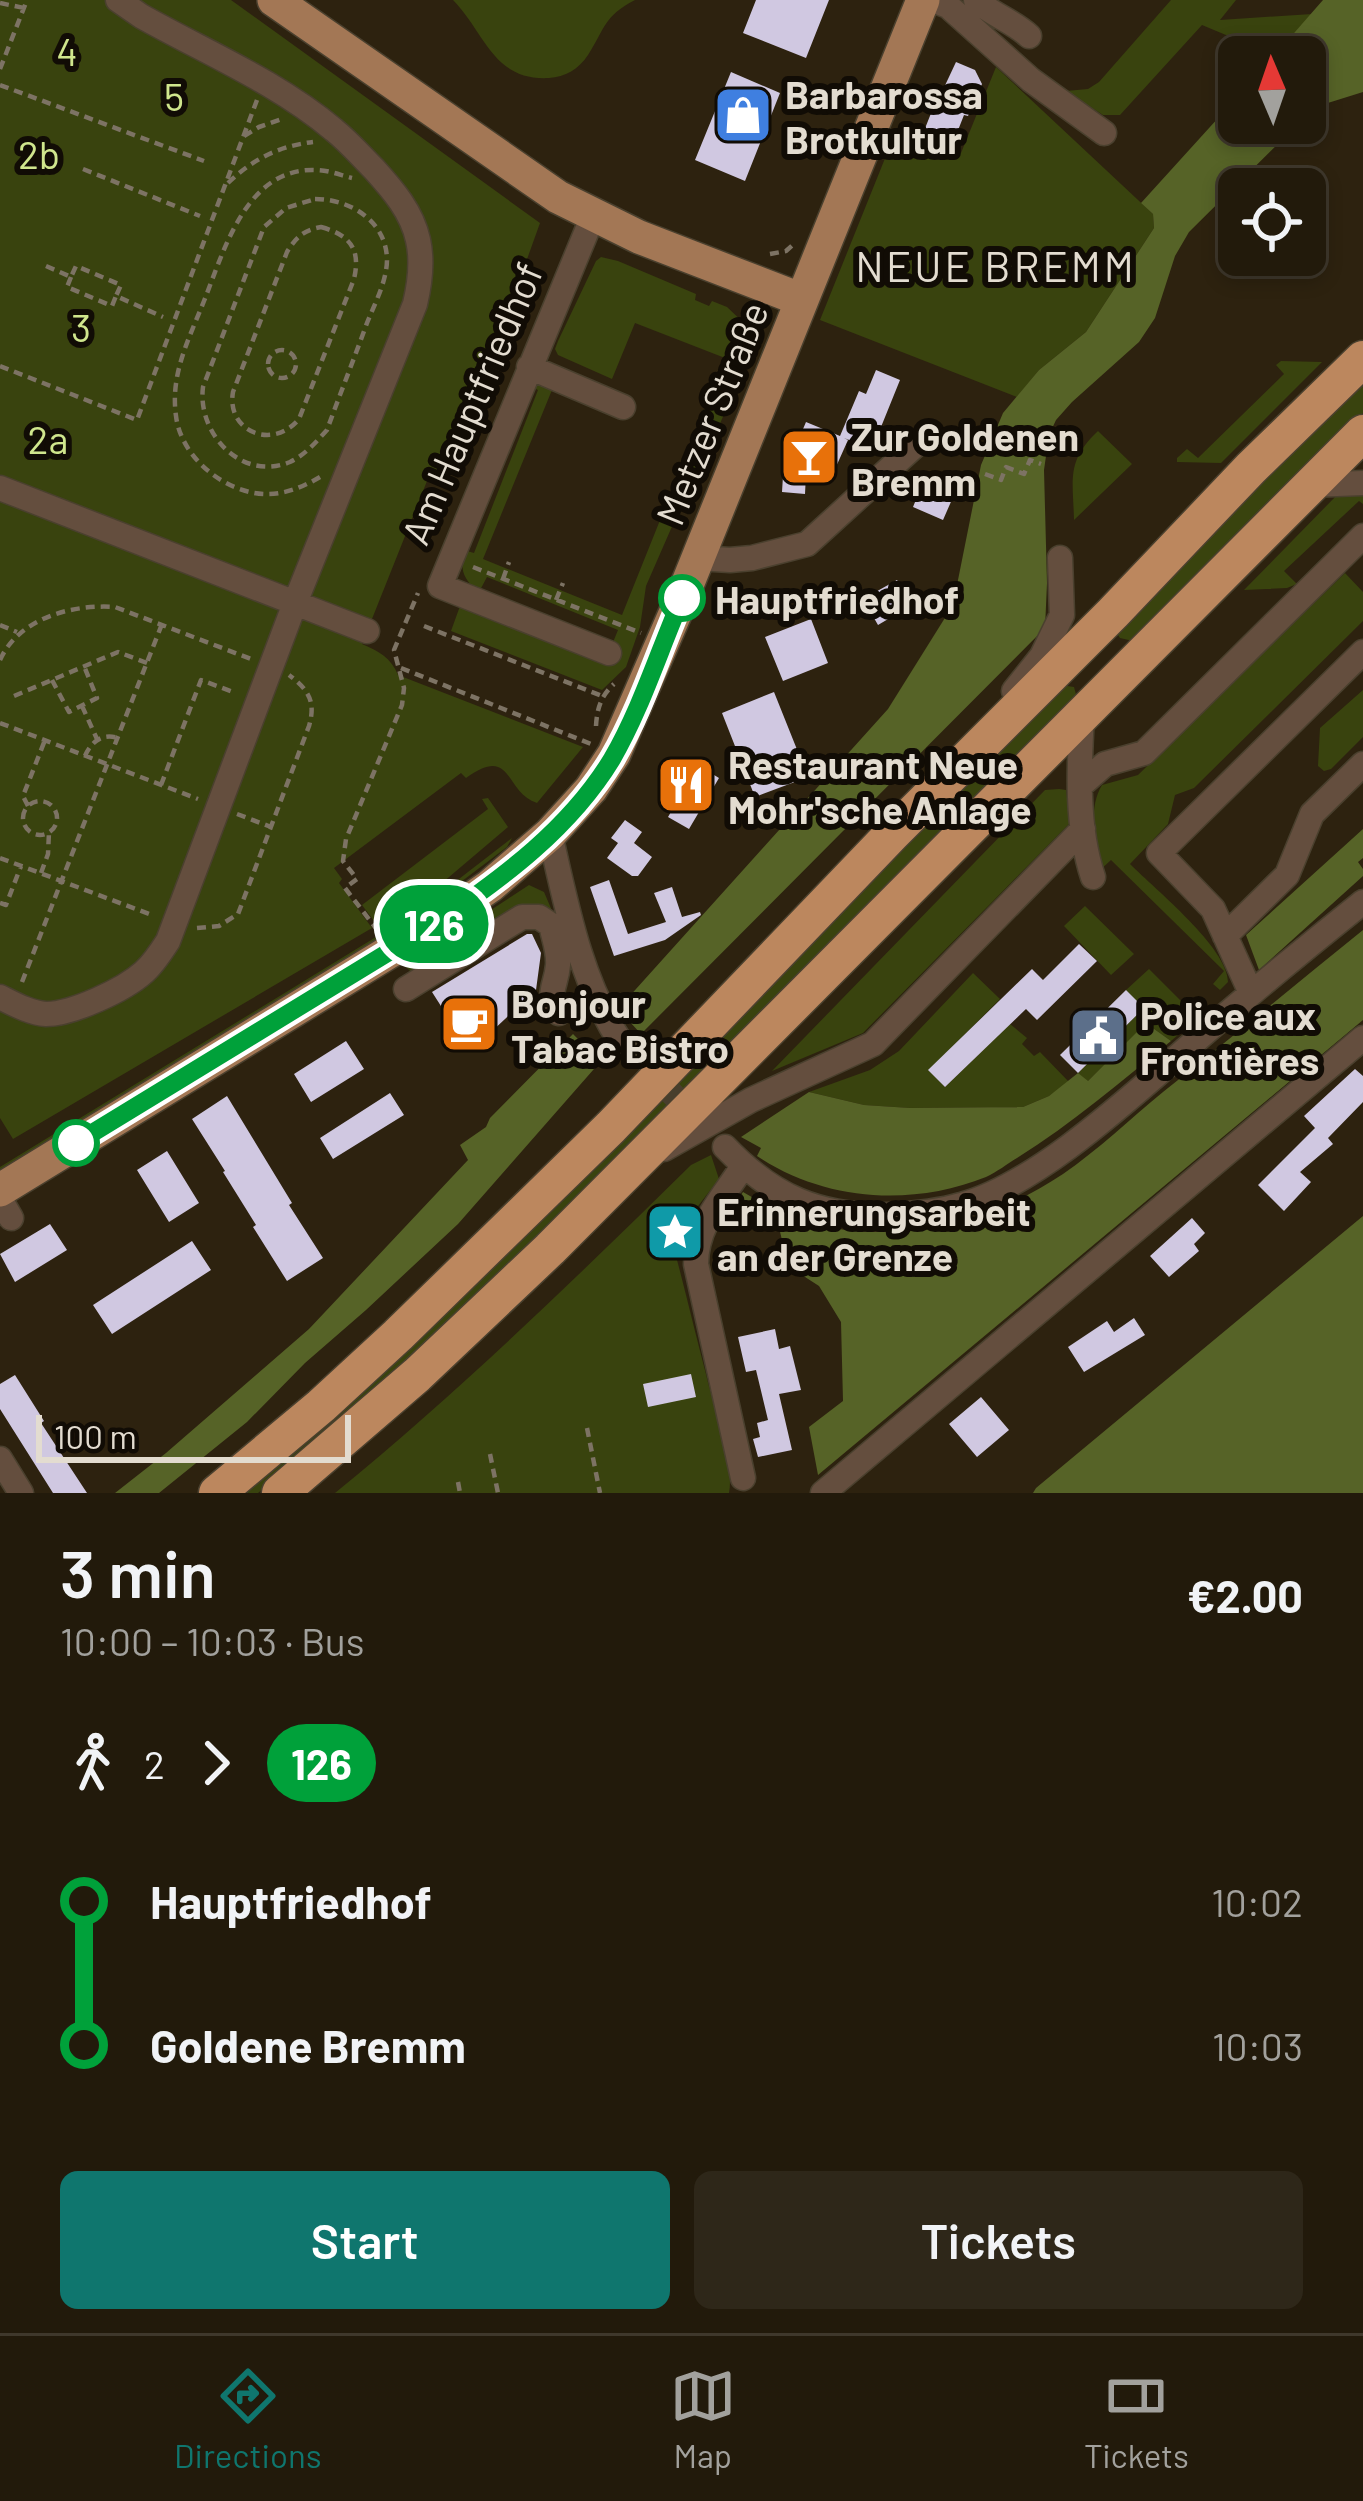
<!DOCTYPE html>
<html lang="en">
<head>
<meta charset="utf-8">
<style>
  body { margin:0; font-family:Barlow,sans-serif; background:#2e2719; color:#f1f3f6; height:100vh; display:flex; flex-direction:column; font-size:45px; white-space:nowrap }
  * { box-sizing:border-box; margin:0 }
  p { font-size:39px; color:#a2a19d }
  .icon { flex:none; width:66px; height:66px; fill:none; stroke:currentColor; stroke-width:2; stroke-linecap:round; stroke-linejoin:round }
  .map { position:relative; height:1493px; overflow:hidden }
  .drawer { display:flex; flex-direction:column; background:#221a0b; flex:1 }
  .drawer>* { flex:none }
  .badge { padding:0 24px; border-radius:39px; font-size:42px; line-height:78px }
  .needle { width:78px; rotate:358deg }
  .controls { position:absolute; left:1218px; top:36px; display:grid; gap:24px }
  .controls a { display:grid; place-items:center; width:108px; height:108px; border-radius:18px; background:#221a0b; box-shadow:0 6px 18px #0003,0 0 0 3px #3f382c; font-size:60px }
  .scale { position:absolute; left:36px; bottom:30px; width:315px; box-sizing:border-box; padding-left:12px; border:6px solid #e3dcd0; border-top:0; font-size:33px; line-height:42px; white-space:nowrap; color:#e3dcd0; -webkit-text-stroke:9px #110c05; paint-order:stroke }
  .map>.badge { position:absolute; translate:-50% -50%; box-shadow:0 0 0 6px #fff }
  .legs { display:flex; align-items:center; gap:18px; height:132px; padding:0 60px; font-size:39px }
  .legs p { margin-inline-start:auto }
  .head { display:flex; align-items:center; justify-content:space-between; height:204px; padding:0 60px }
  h1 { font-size:66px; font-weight:600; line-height:90px }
  .button { display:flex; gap:24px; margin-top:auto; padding:24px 60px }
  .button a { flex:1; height:138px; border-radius:18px; background:#0f766e; color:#fff; font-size:48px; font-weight:600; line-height:138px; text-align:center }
  .button a+a { background:#2e2719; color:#f1f3f6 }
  ul { padding:0 60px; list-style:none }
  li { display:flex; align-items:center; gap:42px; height:144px; font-size:45px }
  li i { display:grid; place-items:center; width:18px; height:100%; margin:0 15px; background:currentColor }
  li i::after { content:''; width:30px; height:30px; margin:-15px; border:9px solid; border-radius:50%; background:#221a0b }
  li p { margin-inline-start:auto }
  li:first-child i { background:linear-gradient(#0000 50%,currentColor 0) }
  li:last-child i { background:linear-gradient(currentColor 50%,#0000 0) }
  .menu { display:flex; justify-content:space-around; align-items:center; height:168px; border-top:3px solid #3f382c; background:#221a0b; font-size:33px; color:#a2a19d }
  .menu a { display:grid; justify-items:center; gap:6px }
  .menu .active { color:#0f766e }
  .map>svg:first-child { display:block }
  .green { fill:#39430e }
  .forest { fill:#566327 }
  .building { fill:#d0c8e1 }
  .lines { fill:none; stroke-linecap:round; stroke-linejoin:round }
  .minor-tunnel { stroke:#483e2c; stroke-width:24; stroke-dasharray:24 12; stroke-linecap:butt }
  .minor-casing { stroke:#4a402e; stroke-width:27 }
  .major-casing { stroke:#4a402e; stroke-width:36 }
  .highway-casing { stroke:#4a402e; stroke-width:39 }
  .path { stroke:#7d7364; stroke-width:4.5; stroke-dasharray:9 6; stroke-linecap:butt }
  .minor { stroke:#644e3e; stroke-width:24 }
  .major { stroke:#a37755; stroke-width:33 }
  .highway { stroke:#bc875e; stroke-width:36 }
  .line-1-casing { stroke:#fff; stroke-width:27 }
  .line-1 { stroke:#00a13a; stroke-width:18 }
  .stop-1-dot { fill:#fff; stroke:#00a13a; stroke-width:6 }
  .labels { text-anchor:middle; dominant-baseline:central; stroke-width:12; stroke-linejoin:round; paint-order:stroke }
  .park-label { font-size:39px; fill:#d0e68d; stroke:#110c05 }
  .poi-label { font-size:39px; font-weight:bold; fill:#e3dcd0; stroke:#110c05; text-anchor:start }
  .street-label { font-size:39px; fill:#e3dcd0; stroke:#110c05 }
  .stop-label { font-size:39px; font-weight:bold; fill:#e3dcd0; stroke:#110c05; text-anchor:start }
  .neighbourhood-label { font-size:42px; letter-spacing:3px; fill:#e3dcd0; stroke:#110c05 }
</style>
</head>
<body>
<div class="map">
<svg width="1363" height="1493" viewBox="0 0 1363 1493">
  <rect width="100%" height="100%" fill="#2d220f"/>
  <path class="green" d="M 0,0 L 231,0 L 540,223 L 449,477 L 431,471 L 362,644 C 379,651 391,658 398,675 L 583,747 L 537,803 C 504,792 513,744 466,778 L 461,773 L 334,868 L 342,879 L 339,883 L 372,928 L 13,1139 L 0,1118 Z
    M 453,0 L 635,0 C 603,17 606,27 588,55 C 579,69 565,77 549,78 C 493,81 486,34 453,0 Z
    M 1171,0 L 1236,0 L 1220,20 L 1312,14 L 1274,55 L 1202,25 L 1120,115 L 1103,115 L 1066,91 L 1088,89 L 1099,82 Z
    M 996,67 L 1153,214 L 1154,228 L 1086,332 L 1039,370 L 1017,397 L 820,320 L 894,136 L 932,151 L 937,143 L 961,153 Z
    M 601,257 L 618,261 L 696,294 L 695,300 L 709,306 L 712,301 L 727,307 L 747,326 L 750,352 L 699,474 L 684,499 L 646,586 L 640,627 L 626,667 L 602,690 L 451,631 L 464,595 L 609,652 L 618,630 L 487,577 L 479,592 C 464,581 459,569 464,550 L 474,553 L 538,390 L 529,386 L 531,382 L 554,385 L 483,559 L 622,615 L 725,358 L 635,323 L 612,379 L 558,355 L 555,349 L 558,341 L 596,261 Z
    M 1281,361 L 1322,362 L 1221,463 L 1177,462 L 1177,458 L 1187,449 L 1198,458 L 1284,374 L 1276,365 Z
    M 1363,380 L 1363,413 L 1138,638 L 1133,641 L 1120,638 L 1116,632 L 1119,621 Z
    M 1098,431 L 1132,464 L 1074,520 C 1073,479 1066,461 1098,431 Z
    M 1338,494 L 1363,494 L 1363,504 L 1359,501 L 1284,571 L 1297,584 L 1287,588 L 1244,590 Z
    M 1345,573 L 1363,592 L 1363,621 L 1194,788 L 1175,795 L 1168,824 L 1130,864 C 1156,890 1228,948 1228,982 L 1220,990 L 1213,984 L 1224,971 L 1111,860 L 1099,871 C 1096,843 1087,810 1102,785 L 1138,775 Z
    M 1061,685 L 1074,687 L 1077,698 L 624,1157 L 329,1433 L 258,1493 L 242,1493 Z
    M 1363,690 L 1363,737 L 1331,769 L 1324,771 L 1318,766 L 1320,728 Z
    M 1059,789 L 1066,790 L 1070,823 L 863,1033 L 772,1071 L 1045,790 Z
    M 488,798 L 508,827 L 442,883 L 377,925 L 362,905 L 488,809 L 482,799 Z
    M 512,838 L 507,847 L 408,922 L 0,1174 L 0,1167 L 376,937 L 446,889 Z
    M 529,885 L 544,892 L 556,920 L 549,913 L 413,974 L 405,966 Z
    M 1085,906 L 1134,954 L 1111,975 L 1064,926 Z
    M 1149,969 L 1187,1007 L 1198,998 L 1202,1006 L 1201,1015 L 1171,1041 L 1150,1026 L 1142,1028 L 1087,1082 L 1078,1073 L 1143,1009 L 1126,990 Z
    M 973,973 L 1000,999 L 929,1070 L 945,1087 L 1010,1024 L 1027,1038 L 1022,1044 L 1034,1056 L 1040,1052 L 1069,1082 L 1049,1096 L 1023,1107 L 910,1108 L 864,1105 L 809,1092 L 870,1070 L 899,1051 Z
    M 711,1155 L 719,1179 L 688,1219 L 673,1230 L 671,1238 C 684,1284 694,1329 706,1374 C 713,1406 735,1462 729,1493 L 335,1493 C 461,1390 576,1278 691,1165 Z"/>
  <path class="forest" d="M 1323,0 L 1363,0 L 1363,92 L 1315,107 L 1305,117 L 1305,57 L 1273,57 Z
    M 1239,95 L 1239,123 L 1299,123 L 1189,232 L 1175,256 L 1155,318 L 1139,342 L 1072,402 L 1056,420 L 1049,435 L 1044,470 L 1047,583 L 1045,628 L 641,1034 L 618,1009 L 888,709 L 953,605 L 981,465 L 1003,413 L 1039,370 L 1086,332 L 1154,228 L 1153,214 L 1141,203 Z
    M 1363,829 L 1363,858 L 1358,862 L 1363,869 L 1363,876 L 1259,970 L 1246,935 Z
    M 1363,930 L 1363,1020 L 818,1475 L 809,1427 L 843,1401 L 841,1322 L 819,1286 L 788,1266 L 778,1223 L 717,1231 L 743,1192 C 764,1204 785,1217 809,1223 C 899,1246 988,1224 1063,1174 C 1098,1150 1130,1119 1163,1092 C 1230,1039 1296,984 1363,930 Z
    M 1150,1026 L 1171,1041 C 1121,1081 1072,1124 1017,1158 C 1007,1164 997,1172 986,1177 C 911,1207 824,1201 757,1156 L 761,1148 L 741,1137 L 809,1092 L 864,1105 L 910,1108 L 1023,1107 L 1049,1096 L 1078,1073 L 1088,1081 L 1141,1028 Z
    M 573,1034 L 587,1048 L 608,1053 L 458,1224 L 366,1310 L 305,1363 L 247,1422 L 159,1493 L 115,1493 L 166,1453 L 309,1329 L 468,1160 L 460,1145 L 486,1127 L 490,1118 Z
    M 1363,1216 L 1363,1493 L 1033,1493 L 1036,1488 Z"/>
  <path class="building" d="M 756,0 L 829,0 L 806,58 L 743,33 Z
    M 956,62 L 975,70 L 982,84 L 968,116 L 964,115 L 953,143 L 924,131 L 939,93 L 941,94 Z
    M 731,72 L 780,93 L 745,181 L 695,160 Z
    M 876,370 L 900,380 L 881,427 L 877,425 L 868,447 L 844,438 L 848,440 L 835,469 L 823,464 L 817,479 L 806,474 L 805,494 L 782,492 L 783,476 L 806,422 L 840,436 L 859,391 L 866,394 Z
    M 926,475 L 957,488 L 943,520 L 913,507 Z
    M 897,580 L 912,605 L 878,625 L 863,599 Z
    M 811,619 L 828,663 L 783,681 L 765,637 Z
    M 774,692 L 808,777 L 755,797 L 722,713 Z
    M 688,759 L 719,778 L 689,829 L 668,817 L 675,805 L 664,798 Z
    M 625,820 L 642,832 L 634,843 L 652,857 L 638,876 L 632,876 L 607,858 L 618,843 L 611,838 Z
    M 609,880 L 628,934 L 666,922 L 654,893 L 672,887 L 682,917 L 700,912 L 701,915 L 665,940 L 614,956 L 590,887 Z
    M 527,934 L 532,934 L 541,953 L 536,990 L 489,1034 L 490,1037 L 469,1050 L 432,992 Z
    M 1079,944 L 1097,961 L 1037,1020 L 1026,1009 L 945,1087 L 928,1070 L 1032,969 L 1043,980 Z
    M 1126,990 L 1144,1008 L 1078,1073 L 1060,1055 Z
    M 346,1041 L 364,1069 L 311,1102 L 294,1074 Z
    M 1355,1069 L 1363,1076 L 1363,1102 L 1328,1138 L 1333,1144 L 1300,1172 L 1311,1182 L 1284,1211 L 1258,1185 L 1315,1128 L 1304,1116 Z
    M 390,1093 L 404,1115 L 333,1159 L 320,1138 Z
    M 227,1096 L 292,1203 L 289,1205 L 323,1258 L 287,1281 L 253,1227 L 256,1225 L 223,1172 L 225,1171 L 192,1119 Z
    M 167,1151 L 199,1203 L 169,1222 L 137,1170 Z
    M 1192,1218 L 1205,1233 L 1194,1244 L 1199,1251 L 1169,1277 L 1150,1256 Z
    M 50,1224 L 67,1250 L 15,1282 L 0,1254 Z
    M 192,1241 L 211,1270 L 112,1334 L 93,1305 Z
    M 1134,1318 L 1145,1335 L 1084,1372 L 1068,1347 L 1107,1321 L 1114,1332 Z
    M 775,1329 L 779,1349 L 790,1346 L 801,1390 L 779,1394 L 792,1450 L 758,1457 L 753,1439 L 760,1437 L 757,1423 L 768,1420 L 756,1370 L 746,1372 L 738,1337 Z
    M 691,1374 L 696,1397 L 648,1407 L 643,1384 Z
    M 15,1375 L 44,1421 L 41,1423 L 87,1493 L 53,1493 L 0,1409 L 0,1384 Z
    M 981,1397 L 1009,1430 L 977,1457 L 949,1424 Z"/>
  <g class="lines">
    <path class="minor-tunnel" d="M 620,1041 L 698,1120"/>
    <defs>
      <path id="minor" d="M 933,0 L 948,6 L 1031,80 L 1104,133
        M 976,0 C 992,15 1013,21 1029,36
        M 593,216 L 440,586 L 609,653
        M 529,367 L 623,407
        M 1310,485 L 1363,483
        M 0,488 L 367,631
        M 698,558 L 730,560 L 752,558 L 807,544 L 920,441
        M 1014,691 L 1042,656 L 1062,615 L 1060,558
        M 1082,715 C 1079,768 1076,826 1093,877
        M 1081,785 L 1105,764 L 1144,753 L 1363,536
        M 550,834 C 566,904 580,980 620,1041
        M 1225,936 L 1287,875 L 1312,814 L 1363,764
        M 406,989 L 522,917 L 539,917 L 551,925 C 554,939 559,951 558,965 C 556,988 546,990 559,1013
        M 1251,993 L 1213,909 L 1159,853 L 1363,652
        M 0,997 C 14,1004 30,1013 46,1014 C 72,1014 124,990 144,972 C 153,964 161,952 168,941 L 295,603 L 415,304 C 420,283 423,262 418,240 C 412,212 393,190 374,169 C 361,156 349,142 334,130 C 277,82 205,52 141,16 L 118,0
        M 725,1147 C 773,1197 819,1217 888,1215 C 912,1214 938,1212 961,1205 C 1040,1184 1138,1090 1200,1037 C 1253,991 1308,946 1363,902
        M 664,1149 L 751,1100 L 873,1044 L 1083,829
        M 0,1199 L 11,1218
        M 0,1459 L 21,1493
        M 743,1478 L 696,1264 C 696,1224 723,1198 743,1166
        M 823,1493 L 1363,1038"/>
      <path id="major" d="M 274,0 L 558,197 L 639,237 L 802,300
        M 0,1190 L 438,922 L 490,886 L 550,834 L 591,789 L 614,754 L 681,600 L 923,0"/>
      <path id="highway" d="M 217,1493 L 321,1406 L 398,1335 L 611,1127 L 892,834 L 1113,613 L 1251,468 L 1363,359
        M 280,1493 L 417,1375 L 550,1249 L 1363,433"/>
    </defs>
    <use href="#minor" class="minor-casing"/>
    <use href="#major" class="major-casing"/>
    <use href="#highway" class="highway-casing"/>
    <path class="path" d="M 0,3 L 24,8
      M 0,69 L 27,0
      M 0,85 L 204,161
      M 244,136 L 259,127 L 282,119
      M 83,169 L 200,216
      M 228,183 C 253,159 279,146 313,142
      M 315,199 C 350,199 386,221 387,259 C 387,281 375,303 367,323 C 354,359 340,394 327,430 C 316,442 305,455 290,462 C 241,482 197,433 203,387 L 264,227 L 286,208 Z
      M 321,227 C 350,235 361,249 354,279 L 299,419 C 272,451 226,431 233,392 L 287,252 C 296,237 304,230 321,227 Z
      M 770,254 L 786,251 L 796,242
      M 46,266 L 71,277 L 76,266 L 121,285 L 116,296 L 163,317
      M 71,277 L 67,287 L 112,306 L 116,296
      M268 364a14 14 0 1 1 28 0a14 14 0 1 1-28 0Z
      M 0,366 L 137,420 L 257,100
      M 985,474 L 1001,480 L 1006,467 L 1024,474 L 1030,460 L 1041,464
      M 320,477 C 303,487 286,494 267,494 C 226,494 181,458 176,416 C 170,374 189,339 204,301 C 224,251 246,167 316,170 C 328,170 340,175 352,178
      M 473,567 L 641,633
      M 503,579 L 509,562
      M 556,600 L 563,583
      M 0,625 L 17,632
      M 424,626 L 602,696
      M 0,660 C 19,618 72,604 115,607 L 251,659
      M 401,668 L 591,744
      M 52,680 L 69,712 L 97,698 L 84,666
      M 14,696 L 118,652 L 147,663
      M 82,706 L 97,739
      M 0,723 L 198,799
      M 596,726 C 597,708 601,696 614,684
      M 85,756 C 91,742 102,733 118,738
      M 161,785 L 201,680 L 236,693
      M23 818a17 17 0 1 1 34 0a17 17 0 1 1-34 0Z
      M 28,806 L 23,796 L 45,740
      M 237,814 L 271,827
      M 0,858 L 152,915
      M 41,873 L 48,854 L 49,832
      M 0,903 L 6,905 L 21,866
      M 197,928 L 219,926 L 238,914 L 309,726 C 316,702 309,690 289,675
      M 378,931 L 345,888 L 357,879 L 343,861 L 346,839 L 402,705 L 404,688 L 394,650 L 418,593
      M 22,982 L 162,624
      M 587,1428 L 600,1493
      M 490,1454 L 498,1493
      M 458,1482 L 460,1493"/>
    <use href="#minor" class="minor"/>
    <use href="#major" class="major"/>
    <use href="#highway" class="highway"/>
  </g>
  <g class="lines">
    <defs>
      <path id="line-1" d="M 76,1143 L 438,922 C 504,877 570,828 612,759 C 641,709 659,651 682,598"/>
    </defs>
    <use href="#line-1" class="line-1-casing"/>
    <use href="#line-1" class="line-1"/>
  </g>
  <defs>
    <symbol id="shop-square" viewBox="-11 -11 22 22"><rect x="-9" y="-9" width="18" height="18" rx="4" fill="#3f7fe0" stroke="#110c05"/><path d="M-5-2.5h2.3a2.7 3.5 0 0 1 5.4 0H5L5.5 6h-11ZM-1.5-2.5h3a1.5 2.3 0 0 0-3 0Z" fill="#fff"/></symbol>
    <symbol id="bar-square" viewBox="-11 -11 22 22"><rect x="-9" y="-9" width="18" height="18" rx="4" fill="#e8710a" stroke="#110c05"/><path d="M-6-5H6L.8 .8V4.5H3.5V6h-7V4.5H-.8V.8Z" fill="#fff"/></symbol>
    <symbol id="restaurant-square" viewBox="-11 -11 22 22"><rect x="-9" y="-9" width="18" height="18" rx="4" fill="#e8710a" stroke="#110c05"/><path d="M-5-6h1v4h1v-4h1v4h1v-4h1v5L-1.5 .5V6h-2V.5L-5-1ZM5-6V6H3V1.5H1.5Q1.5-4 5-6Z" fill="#fff"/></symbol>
    <symbol id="cafe-square" viewBox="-11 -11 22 22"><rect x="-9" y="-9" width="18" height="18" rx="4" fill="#e8710a" stroke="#110c05"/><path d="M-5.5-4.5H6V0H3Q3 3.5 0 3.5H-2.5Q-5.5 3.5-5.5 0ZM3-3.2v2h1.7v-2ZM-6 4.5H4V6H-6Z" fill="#fff"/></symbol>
    <symbol id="civic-square" viewBox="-11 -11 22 22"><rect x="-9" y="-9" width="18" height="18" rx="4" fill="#5c6f8a" stroke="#110c05"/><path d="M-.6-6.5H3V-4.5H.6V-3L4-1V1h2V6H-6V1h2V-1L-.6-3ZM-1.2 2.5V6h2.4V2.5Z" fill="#fff"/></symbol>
    <symbol id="sight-square" viewBox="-11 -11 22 22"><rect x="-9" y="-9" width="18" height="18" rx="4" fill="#0f9aa8" stroke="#110c05"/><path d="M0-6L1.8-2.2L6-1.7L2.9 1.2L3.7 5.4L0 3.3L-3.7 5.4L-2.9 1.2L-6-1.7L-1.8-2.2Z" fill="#fff"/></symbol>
  </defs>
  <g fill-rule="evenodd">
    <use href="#shop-square" x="710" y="82" width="66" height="66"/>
    <use href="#bar-square" x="776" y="424" width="66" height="66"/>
    <use href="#restaurant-square" x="653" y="752" width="66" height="66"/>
    <use href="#cafe-square" x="436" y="991" width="66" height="66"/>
    <use href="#civic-square" x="1065" y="1003" width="66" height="66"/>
    <use href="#sight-square" x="642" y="1199" width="66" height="66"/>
  </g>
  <g class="stop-1-dot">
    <circle cx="682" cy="598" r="21"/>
    <circle cx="76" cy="1143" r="21"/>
  </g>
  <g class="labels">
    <g class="park-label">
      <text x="67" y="50">4</text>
      <text x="174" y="95">5</text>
      <text x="39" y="153">2b</text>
      <text x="81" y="326">3</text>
      <text x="48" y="438">2a</text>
    </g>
    <g class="poi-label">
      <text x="785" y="93">Barbarossa<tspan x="785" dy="45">Brotkultur</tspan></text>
      <text x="851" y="435">Zur Goldenen<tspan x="851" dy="45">Bremm</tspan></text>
      <text x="728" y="763">Restaurant Neue<tspan x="728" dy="45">Mohr'sche Anlage</tspan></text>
      <text x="511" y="1002">Bonjour<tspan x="511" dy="45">Tabac Bistro</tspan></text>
      <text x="1140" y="1014">Police aux<tspan x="1140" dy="45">Frontières</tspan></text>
      <text x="717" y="1210">Erinnerungsarbeit<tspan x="717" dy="45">an der Grenze</tspan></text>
    </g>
    <g class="street-label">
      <text transform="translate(471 403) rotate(-67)">Am Hauptfriedhof</text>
      <text transform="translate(711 413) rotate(-68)">Metzer Straße</text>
    </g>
    <g class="stop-label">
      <text x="715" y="598">Hauptfriedhof</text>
    </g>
    <g class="neighbourhood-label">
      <text x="996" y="265">NEUE BREMM</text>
    </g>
  </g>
</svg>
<div class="controls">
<a><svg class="needle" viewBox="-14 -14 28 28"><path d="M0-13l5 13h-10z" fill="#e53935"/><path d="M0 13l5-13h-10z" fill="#a2a19d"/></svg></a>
<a><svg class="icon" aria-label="locate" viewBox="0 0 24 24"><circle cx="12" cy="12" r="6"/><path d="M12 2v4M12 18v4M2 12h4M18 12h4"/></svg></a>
</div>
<div class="scale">100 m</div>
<b class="badge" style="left:434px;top:924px;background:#00a13a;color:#fff">126</b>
</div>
<section class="drawer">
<div class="head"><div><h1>3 min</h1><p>10:00 – 10:03 · Bus</p></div><b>€2.00</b></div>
<div class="legs"><svg class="icon" aria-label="walk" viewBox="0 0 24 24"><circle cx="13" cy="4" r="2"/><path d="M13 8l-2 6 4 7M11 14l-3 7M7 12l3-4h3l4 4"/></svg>2<svg class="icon" aria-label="forward" viewBox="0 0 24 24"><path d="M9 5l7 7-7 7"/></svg><b class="badge" style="background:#00a13a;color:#fff">126</b></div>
<ul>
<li><i style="color:#00a13a"></i><b>Hauptfriedhof</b><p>10:02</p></li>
<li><i style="color:#00a13a"></i><b>Goldene Bremm</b><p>10:03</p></li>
</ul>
<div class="button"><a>Start</a><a>Tickets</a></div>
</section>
<nav class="menu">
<a class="active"><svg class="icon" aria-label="directions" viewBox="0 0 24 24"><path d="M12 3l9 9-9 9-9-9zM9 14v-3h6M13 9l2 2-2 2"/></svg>Directions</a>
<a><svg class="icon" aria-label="map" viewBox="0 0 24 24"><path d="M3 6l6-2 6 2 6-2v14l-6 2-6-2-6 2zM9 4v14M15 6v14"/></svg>Map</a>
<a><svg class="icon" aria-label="tickets" viewBox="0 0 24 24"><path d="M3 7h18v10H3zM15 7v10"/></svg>Tickets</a>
</nav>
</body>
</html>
